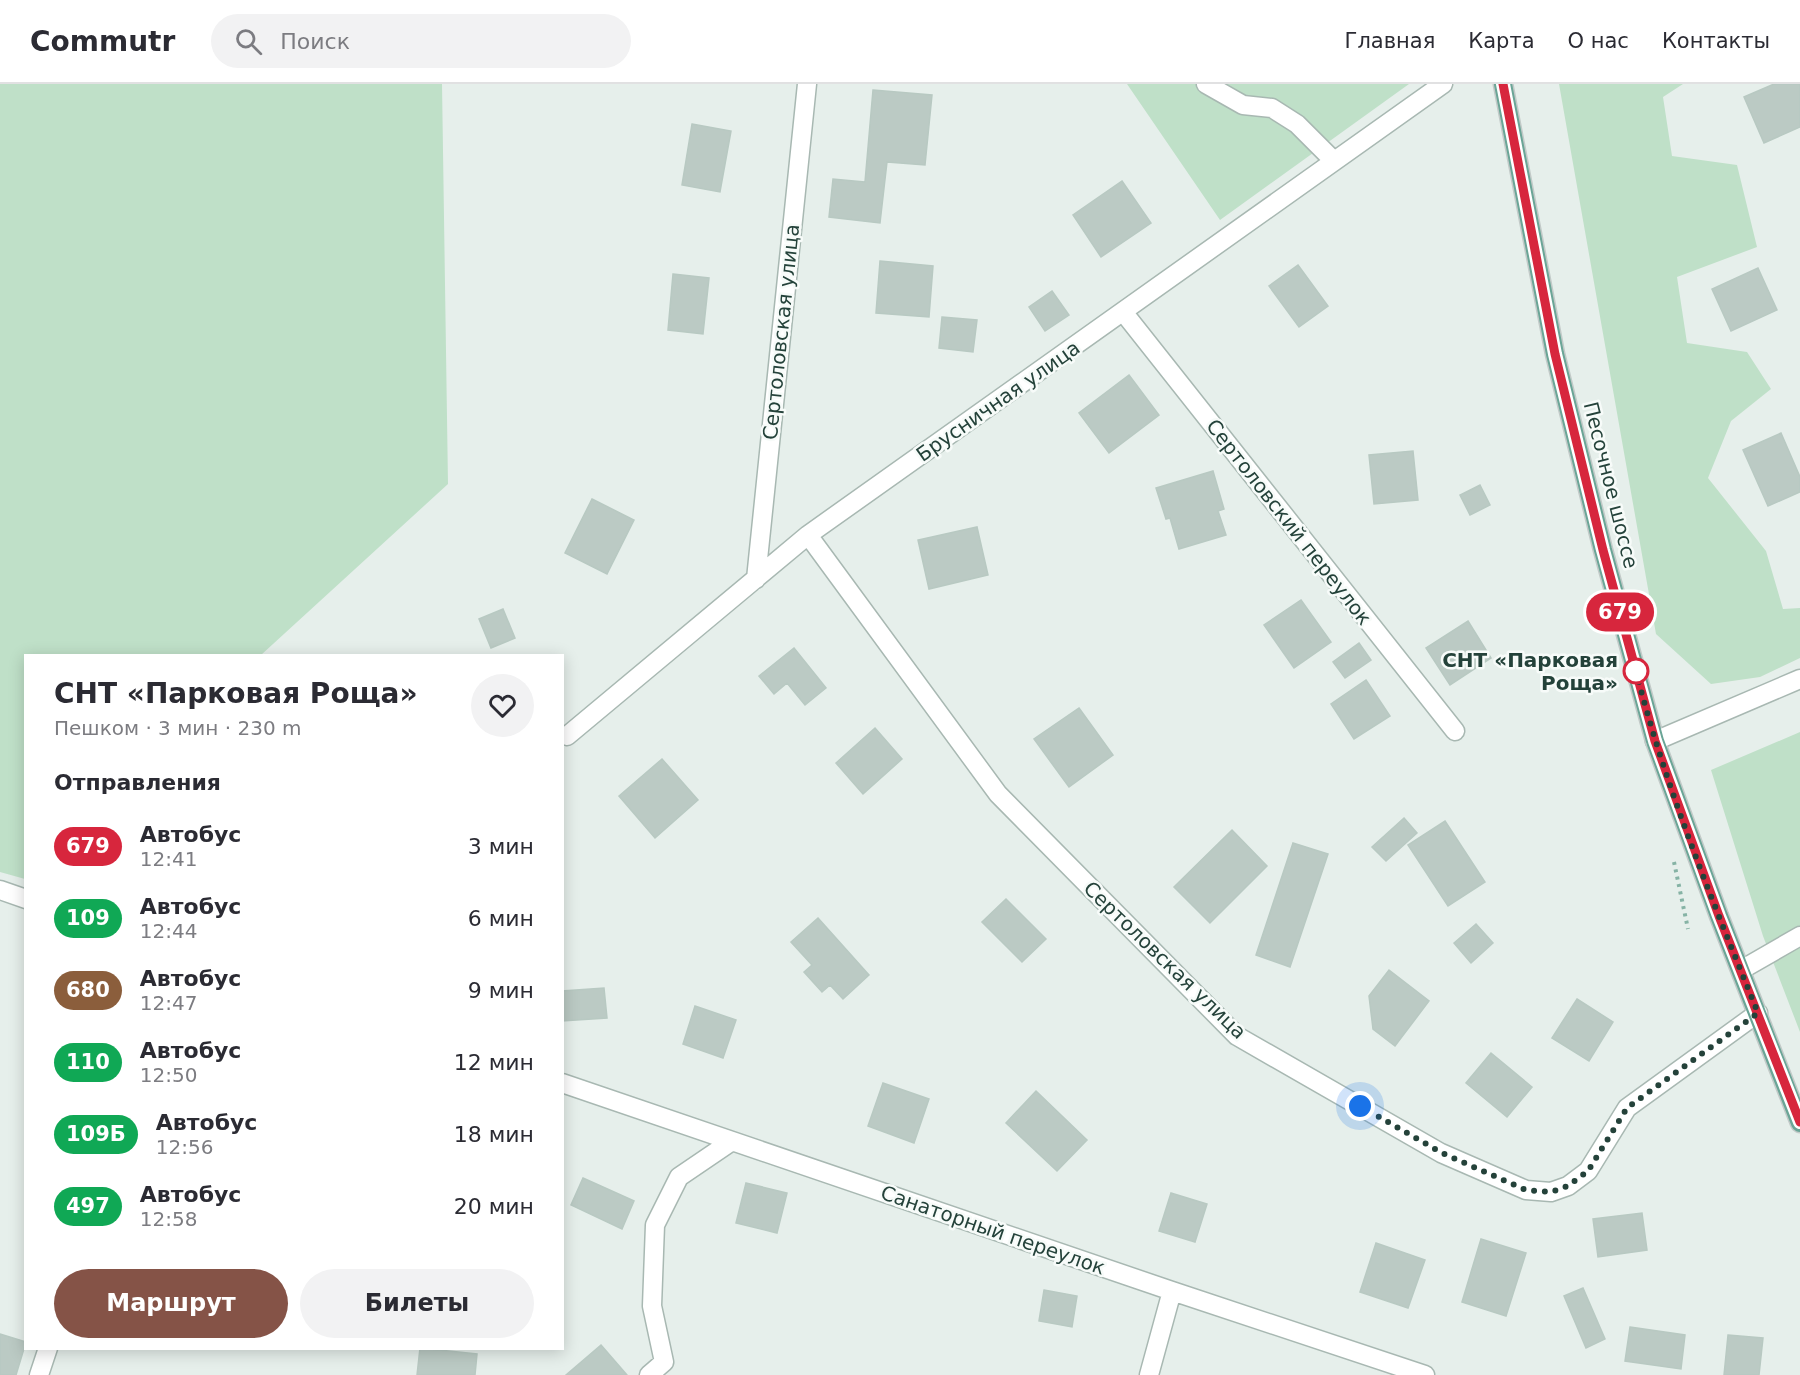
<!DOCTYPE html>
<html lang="ru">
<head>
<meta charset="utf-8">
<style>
  body { margin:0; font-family:"DejaVu Sans",sans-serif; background:#f2f2f3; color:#2b2b33; height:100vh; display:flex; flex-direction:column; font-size:22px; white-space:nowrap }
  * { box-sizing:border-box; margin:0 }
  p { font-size:20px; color:#7c7c81 }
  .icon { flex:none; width:33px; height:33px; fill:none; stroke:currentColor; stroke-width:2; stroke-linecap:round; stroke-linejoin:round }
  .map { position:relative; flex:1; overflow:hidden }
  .details { position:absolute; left:24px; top:570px; width:540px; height:696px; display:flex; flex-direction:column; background:#fff; border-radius:0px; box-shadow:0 3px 15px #0003 }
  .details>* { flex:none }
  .badge { padding:0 12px; border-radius:20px; font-size:21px; line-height:39px }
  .you { position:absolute; width:30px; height:30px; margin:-15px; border:4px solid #fff; border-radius:50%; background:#1a73e8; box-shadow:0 0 0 9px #1a73e833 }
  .map>.badge { position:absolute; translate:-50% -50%; box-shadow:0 0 0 3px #fff }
  h2 { padding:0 30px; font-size:22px; line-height:54px }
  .round { display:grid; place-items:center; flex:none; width:63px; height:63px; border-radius:32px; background:#f2f2f3 }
  .head { display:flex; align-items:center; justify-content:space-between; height:102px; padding:0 30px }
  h1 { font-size:28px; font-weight:700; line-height:45px }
  .primary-button { display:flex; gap:12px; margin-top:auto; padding:12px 30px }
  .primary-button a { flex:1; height:69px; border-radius:36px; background:#855347; color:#fff; font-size:24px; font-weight:700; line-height:69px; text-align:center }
  .primary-button a+a { background:#f2f2f3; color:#2b2b33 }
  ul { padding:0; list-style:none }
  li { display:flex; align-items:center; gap:18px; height:72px; padding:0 30px }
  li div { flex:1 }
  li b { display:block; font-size:22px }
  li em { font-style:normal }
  li .badge { min-width:66px; font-weight:700; text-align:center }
  header { display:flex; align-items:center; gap:36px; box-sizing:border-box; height:84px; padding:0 30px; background:#fff; border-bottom:2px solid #e1e1e2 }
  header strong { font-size:28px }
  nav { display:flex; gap:33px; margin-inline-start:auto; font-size:21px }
  .search { width:420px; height:54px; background:#f2f2f3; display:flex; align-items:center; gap:15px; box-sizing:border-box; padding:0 21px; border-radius:33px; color:#7c7c81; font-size:22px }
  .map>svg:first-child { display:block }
  .green { fill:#bfe0c8 }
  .building { fill:#bbcac4; stroke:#b8c9c2; stroke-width:1.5 }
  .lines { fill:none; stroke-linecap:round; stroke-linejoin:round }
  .minor-casing { stroke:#a8b8b2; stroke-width:21 }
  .major-casing { stroke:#c2cac8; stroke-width:21 }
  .path { stroke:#86b3a5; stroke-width:4; stroke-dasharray:3 4.5; stroke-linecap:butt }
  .minor { stroke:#fff; stroke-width:18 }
  .major { stroke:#6aa596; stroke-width:18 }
  .line-casing { stroke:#fff; stroke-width:14 }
  .line { stroke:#d7263d; stroke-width:9 }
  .walk { stroke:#24423a; stroke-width:6; stroke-dasharray:0 10.8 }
  .stop-dot { fill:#fff; stroke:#d7263d; stroke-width:3 }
  .labels { text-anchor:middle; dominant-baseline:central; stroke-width:5; stroke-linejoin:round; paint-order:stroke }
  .street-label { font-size:20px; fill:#24423a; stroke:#f7fbf9 }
  .stop-label { font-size:20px; font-weight:bold; fill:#24423a; stroke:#f7fbf9; text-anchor:end }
</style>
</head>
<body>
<header>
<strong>Commutr</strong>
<div class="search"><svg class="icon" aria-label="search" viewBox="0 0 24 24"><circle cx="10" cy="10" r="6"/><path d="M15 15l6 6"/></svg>Поиск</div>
<nav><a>Главная</a><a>Карта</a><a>О нас</a><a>Контакты</a></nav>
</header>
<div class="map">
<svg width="1800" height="1291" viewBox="0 0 1800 1291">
  <rect width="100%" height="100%" fill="#e6efeb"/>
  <path class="green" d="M 0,0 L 442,0 L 448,400 L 261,571 L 26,572 L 25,795 L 0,788 Z
    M 1127,0 L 1409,0 L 1220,136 Z
    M 1559,0 L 1683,0 L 1663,13 L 1672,72 L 1737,81 L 1757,163 L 1677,193 L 1687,259 L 1747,268 L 1771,305 L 1731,337 L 1708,394 L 1766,467 L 1783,525 L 1800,524 L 1800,574 L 1760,593 L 1711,600 L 1656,550 Z
    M 1800,648 L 1800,948 L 1763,852 L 1711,686 Z"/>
  <path class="building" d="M 1774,0 L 1800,0 L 1800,43 L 1764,59 L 1744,13 Z
    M 873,6 L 932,11 L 925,81 L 887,78 L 880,139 L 829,133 L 833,95 L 865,98 Z
    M 692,40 L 731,47 L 720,108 L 682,101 Z
    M 1122,97 L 1151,139 L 1101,173 L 1073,131 Z
    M 880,177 L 933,182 L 929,233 L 876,229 Z
    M 1298,181 L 1328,222 L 1299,243 L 1269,202 Z
    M 1758,184 L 1777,226 L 1731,247 L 1712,205 Z
    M 673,190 L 709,194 L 703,250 L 668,246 Z
    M 1052,207 L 1069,231 L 1045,247 L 1029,223 Z
    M 942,233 L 977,236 L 973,268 L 939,264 Z
    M 1129,291 L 1159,331 L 1109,369 L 1079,329 Z
    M 1781,349 L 1800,393 L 1800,408 L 1768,422 L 1743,366 Z
    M 1413,367 L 1418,416 L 1374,420 L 1369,371 Z
    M 1213,387 L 1224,425 L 1218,427 L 1226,451 L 1179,465 L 1170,434 L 1166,435 L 1156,404 Z
    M 1480,401 L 1490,421 L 1470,431 L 1460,411 Z
    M 592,415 L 634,436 L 607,490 L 565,469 Z
    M 977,443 L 988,491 L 929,505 L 918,456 Z
    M 1301,516 L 1331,558 L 1294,584 L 1264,541 Z
    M 503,525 L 515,554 L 491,564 L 479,535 Z
    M 1468,537 L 1491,574 L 1450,601 L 1426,564 Z
    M 1359,559 L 1371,576 L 1345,594 L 1333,578 Z
    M 794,564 L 826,604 L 805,621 L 787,599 L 774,610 L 759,592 Z
    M 1366,596 L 1390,632 L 1354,655 L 1331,620 Z
    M 1079,624 L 1113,671 L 1069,703 L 1034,655 Z
    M 875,644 L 902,675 L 863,710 L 836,679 Z
    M 662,675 L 698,716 L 655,754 L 619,712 Z
    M 1404,734 L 1417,749 L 1386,777 L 1372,763 Z
    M 1445,737 L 1485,798 L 1448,822 L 1408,761 Z
    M 1232,746 L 1267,782 L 1210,839 L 1174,803 Z
    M 1293,759 L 1328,770 L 1290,883 L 1256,871 Z
    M 1006,815 L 1046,855 L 1022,878 L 982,838 Z
    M 818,834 L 869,891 L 843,915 L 830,901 L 822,908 L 804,888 L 812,881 L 791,858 Z
    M 1476,840 L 1493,859 L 1471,879 L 1454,859 Z
    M 1389,886 L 1429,917 L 1395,962 L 1373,945 L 1369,912 Z
    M 604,904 L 607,934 L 562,937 L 562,907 Z
    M 1577,915 L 1613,938 L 1589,977 L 1552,954 Z
    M 695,922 L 736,936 L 723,974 L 683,960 Z
    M 1491,969 L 1532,1003 L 1507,1033 L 1466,999 Z
    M 883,999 L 929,1015 L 914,1059 L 868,1042 Z
    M 1036,1007 L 1087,1056 L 1057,1087 L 1006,1039 Z
    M 583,1094 L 634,1117 L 622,1145 L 571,1121 Z
    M 746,1099 L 787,1109 L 777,1149 L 736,1139 Z
    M 1171,1109 L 1207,1120 L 1195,1158 L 1159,1147 Z
    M 1642,1129 L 1647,1166 L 1598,1173 L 1593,1135 Z
    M 1481,1155 L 1526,1169 L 1506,1232 L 1462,1218 Z
    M 1376,1159 L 1425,1176 L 1408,1224 L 1360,1208 Z
    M 1583,1204 L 1605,1255 L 1586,1264 L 1564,1212 Z
    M 1044,1206 L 1077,1212 L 1072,1243 L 1039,1237 Z
    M 1630,1243 L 1685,1251 L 1681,1285 L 1625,1277 Z
    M 0,1250 L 26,1258 L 16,1291 L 0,1291 Z
    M 1728,1251 L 1763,1254 L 1759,1291 L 1724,1291 Z
    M 601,1261 L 627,1291 L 566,1291 Z
    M 420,1264 L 477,1270 L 475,1291 L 417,1291 Z"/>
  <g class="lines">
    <defs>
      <path id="minor" d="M 1206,0 L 1243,21 L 1272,24 L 1297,40 L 1334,77
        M 1124,229 L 1455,647
        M 808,451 L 998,710 L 1237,952 L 1441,1069 L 1526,1106 L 1551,1108 L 1568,1102 L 1588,1087 L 1627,1024 L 1758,929
        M 756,495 L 807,0
        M 567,652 L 808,451 L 1443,0
        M 1655,657 L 1800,595
        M 0,806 L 26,815
        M 1741,886 L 1800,852
        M 562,999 L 1172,1207 L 1425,1291
        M 39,1291 L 48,1264
        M 649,1291 L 664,1278 L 652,1222 L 655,1141 L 679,1093 L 732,1057
        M 1149,1291 L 1172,1207"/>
      <path id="major" d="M 1503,0 L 1555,270 L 1603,466 L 1655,657 L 1719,832 L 1800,1039"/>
    </defs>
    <use href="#minor" class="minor-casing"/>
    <use href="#major" class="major-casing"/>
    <path class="path" d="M 1674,778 L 1688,845"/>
    <use href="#minor" class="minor"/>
    <use href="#major" class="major"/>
  </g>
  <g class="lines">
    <defs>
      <path id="line" d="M 1503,0 L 1555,270 L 1603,466 L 1655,657 L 1719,832 L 1800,1038"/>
    </defs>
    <use href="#line" class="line-casing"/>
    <use href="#line" class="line"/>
    <path class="walk" d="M 1360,1022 L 1442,1069 L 1526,1106 L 1551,1108 L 1568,1102 L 1588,1087 L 1627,1024 L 1758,929 C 1713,818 1665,703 1636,587"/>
  </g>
  <circle class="stop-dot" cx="1636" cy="587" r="12"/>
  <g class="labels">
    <g class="street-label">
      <text transform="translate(781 248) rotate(-84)">Сертоловская улица</text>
      <text transform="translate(998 317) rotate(-35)">Брусничная улица</text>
      <text transform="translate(1611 401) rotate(76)">Песочное шоссе</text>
      <text transform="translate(1289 438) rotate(52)">Сертоловский переулок</text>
      <text transform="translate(1165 876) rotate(44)">Сертоловская улица</text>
      <text transform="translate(993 1146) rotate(19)">Санаторный переулок</text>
    </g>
    <g class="stop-label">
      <text x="1618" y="576">СНТ «Парковая<tspan x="1618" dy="23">Роща»</tspan></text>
    </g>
  </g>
</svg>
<div class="you" style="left:1360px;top:1022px"></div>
<b class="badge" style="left:1620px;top:528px;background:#d7263d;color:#fff">679</b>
<section class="details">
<div class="head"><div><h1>СНТ «Парковая Роща»</h1><p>Пешком · 3 мин · 230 m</p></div><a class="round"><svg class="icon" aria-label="heart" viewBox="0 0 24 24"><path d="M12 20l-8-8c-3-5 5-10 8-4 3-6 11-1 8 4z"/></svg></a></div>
<h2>Отправления</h2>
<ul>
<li><span class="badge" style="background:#d7263d;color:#fff">679</span><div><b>Автобус</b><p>12:41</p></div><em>3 мин</em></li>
<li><span class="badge" style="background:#10a855;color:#fff">109</span><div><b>Автобус</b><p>12:44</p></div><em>6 мин</em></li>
<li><span class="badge" style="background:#8b5e3c;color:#fff">680</span><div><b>Автобус</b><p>12:47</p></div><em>9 мин</em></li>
<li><span class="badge" style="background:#10a855;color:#fff">110</span><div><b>Автобус</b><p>12:50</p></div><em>12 мин</em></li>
<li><span class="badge" style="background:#10a855;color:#fff">109Б</span><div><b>Автобус</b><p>12:56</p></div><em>18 мин</em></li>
<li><span class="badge" style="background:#10a855;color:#fff">497</span><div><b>Автобус</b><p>12:58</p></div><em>20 мин</em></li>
</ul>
<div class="primary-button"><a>Маршрут</a><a>Билеты</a></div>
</section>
</div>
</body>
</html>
